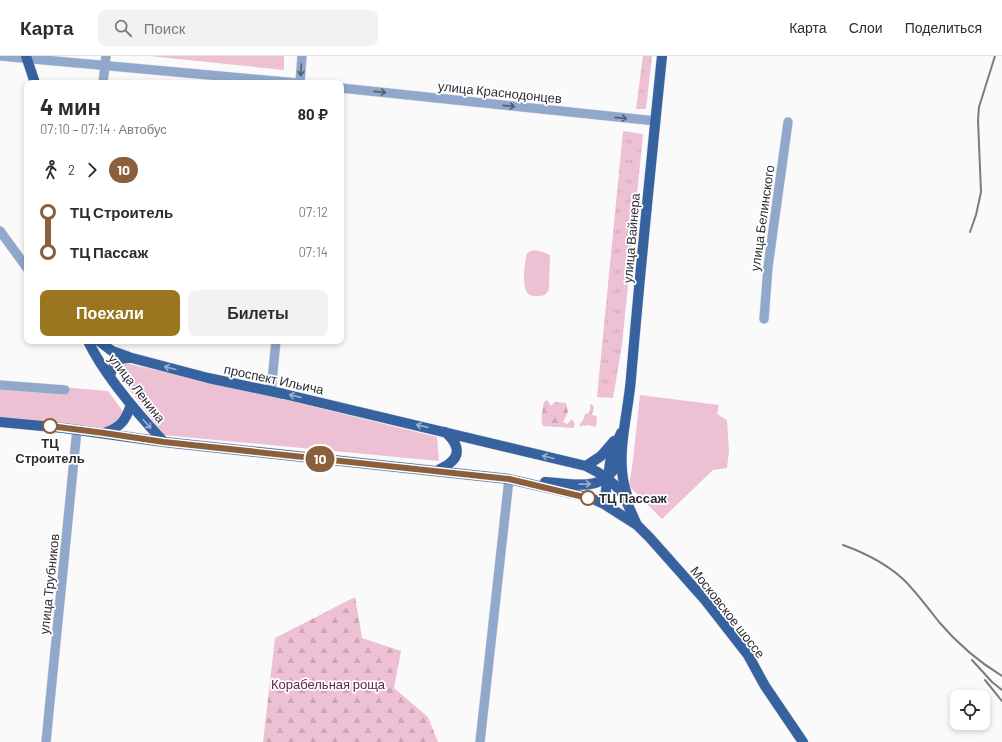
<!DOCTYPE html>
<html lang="ru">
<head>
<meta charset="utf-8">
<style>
  body { margin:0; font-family:Barlow,sans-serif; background:#f2f2f3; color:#2b2b33; height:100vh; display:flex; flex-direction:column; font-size:15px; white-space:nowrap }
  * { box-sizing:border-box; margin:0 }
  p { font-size:13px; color:#7c7c81 }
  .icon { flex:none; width:22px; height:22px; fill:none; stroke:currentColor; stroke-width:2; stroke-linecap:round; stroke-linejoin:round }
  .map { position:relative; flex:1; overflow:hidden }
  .sheet { position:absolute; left:24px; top:24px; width:320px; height:264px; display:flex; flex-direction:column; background:#fff; border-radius:8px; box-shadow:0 2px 6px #0003 }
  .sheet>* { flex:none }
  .badge { padding:0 8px; border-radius:13px; font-size:14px; line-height:26px }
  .controls { position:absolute; left:950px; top:634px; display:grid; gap:8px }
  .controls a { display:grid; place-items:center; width:40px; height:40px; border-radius:8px; background:#fff; box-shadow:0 2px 6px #0003; font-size:20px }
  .map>.badge { position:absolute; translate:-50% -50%; box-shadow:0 0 0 2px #fff }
  .legs { display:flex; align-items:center; gap:6px; height:44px; padding:0 16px; font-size:13px }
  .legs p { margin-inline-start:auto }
  .headline { display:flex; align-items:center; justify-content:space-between; height:68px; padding:0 16px }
  h1 { font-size:22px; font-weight:700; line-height:30px }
  .action { display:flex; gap:8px; margin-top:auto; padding:8px 16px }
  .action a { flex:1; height:46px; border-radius:8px; background:#9a7621; color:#fff; font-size:16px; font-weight:700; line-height:46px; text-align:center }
  .action a+a { background:#f2f2f3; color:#2b2b33 }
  ul { padding:0 16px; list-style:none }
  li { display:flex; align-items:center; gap:14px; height:40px; font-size:15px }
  li i { display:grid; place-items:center; width:6px; height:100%; margin:0 5px; background:currentColor }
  li i::after { content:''; width:10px; height:10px; margin:-5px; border:3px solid; border-radius:50%; background:#fff }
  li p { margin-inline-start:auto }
  li:first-child i { background:linear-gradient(#0000 50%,currentColor 0) }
  li:last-child i { background:linear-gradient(currentColor 50%,#0000 0) }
  header { display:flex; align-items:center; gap:24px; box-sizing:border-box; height:56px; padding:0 20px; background:#fff; border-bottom:1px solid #e1e1e2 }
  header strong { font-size:19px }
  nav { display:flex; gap:22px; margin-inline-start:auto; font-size:14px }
  .search { width:280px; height:36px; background:#f2f2f3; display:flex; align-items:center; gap:10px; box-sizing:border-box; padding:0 14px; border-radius:8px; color:#7c7c81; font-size:15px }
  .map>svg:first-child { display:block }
  .grass { fill:url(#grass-tufts) }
  .forest { fill:url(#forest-firs) }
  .park { fill:#eec0d4 }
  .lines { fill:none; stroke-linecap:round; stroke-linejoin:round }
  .minor-casing { stroke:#d5d5d7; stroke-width:10 }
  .major-casing { stroke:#d5d5d7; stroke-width:11 }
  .minor { stroke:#8fa8cb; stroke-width:9 }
  .major { stroke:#36629f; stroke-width:10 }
  .rail { stroke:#7b7b82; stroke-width:2 }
  .oneway { stroke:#545e72 }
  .oneway2 { stroke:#9ab0cf }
  .line-1-casing { stroke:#fff; stroke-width:9 }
  .line-1 { stroke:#8b5e3c; stroke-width:6 }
  .stop-1-dot { fill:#fff; stroke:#8b5e3c; stroke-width:2 }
  .labels { text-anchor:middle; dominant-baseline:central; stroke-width:3.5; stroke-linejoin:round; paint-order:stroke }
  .street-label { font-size:13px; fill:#2c2c37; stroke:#fff }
  .stop-label { font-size:13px; font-weight:bold; fill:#2c2c37; stroke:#fff }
  .park-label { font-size:13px; fill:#642546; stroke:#fff }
</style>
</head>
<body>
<header>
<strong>Карта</strong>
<div class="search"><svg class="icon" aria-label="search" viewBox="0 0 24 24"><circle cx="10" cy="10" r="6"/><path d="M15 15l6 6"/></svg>Поиск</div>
<nav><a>Карта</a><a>Слои</a><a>Поделиться</a></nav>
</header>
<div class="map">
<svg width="1002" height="686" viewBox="0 0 1002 686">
  <defs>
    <pattern id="grass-tufts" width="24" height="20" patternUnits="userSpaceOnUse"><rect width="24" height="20" fill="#eec0d4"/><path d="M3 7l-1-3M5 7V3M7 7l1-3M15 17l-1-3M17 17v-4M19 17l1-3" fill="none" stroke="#cca5b7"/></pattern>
    <pattern id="forest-firs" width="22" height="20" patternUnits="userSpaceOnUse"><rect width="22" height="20" fill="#eec0d4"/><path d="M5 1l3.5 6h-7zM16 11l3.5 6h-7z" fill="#cca5b7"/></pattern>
  </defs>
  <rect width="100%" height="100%" fill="#fafafa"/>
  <path class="grass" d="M 643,0 L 652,0 L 646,53 L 636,53 Z
    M 623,75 L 643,78 L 622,289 L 613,342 L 597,341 Z"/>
  <path class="forest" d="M 547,344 L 551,350 L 555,346 L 566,347 L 568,356 L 563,366 L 567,368 L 572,363 L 575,369 L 573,372 L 543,370 C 540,365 543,352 544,346 Z
    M 592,348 L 594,352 L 592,359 L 597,360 L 596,371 L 588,369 L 581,370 L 579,369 L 583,364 L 585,358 L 589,357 L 590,355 L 590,349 Z
    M 355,541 L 362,582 L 401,595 L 394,632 L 428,661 L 438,686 L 263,686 L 275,582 Z"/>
  <path class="park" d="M 149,0 L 284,0 L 284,14 Z
    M 534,194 L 543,196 L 550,199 L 549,234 L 545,239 C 541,240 534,241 530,239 C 520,235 525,205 527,197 Z
    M 125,307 L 262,338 L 437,381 L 439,405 L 164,379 L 119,320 L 119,315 Z
    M 0,326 L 108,335 L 122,354 L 121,363 L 104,372 L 0,363 Z
    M 640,339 L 719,349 L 717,358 L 727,364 L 729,395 L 727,412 L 713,414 L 662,463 L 629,430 L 633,404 Z"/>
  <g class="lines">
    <defs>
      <path id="minor" d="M 0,0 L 297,27
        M 103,27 L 106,0
        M 300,27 L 302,0
        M 341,32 L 656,65
        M 0,175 L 27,212
        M 764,263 L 768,211 L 788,66
        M 0,329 L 65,334
        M 271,335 L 276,285
        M 46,686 L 77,373
        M 480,686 L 509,423"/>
      <path id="major" d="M 26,0 L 35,27
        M 88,285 C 104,319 138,358 164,386
        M 99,285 L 112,295 L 129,301
        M 110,320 C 114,306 117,301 132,302 L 208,322 L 284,338 L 586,410 C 601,417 613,425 623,438 L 637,469
        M 0,366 L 64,372 L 164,386 L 509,423 L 591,442 L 604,448 L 637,469 L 650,482 L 705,544 L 748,599 L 765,630 L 803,686
        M 104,377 C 121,371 125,365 131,349
        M 586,410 L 601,400 L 614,385
        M 437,415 C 441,412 447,410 450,407 C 463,397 455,384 445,376
        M 545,426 C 576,428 606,438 620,402
        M 627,439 C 614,402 628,361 631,322 C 640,215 651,107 662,0
        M 604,448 L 611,400 L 621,377"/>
    </defs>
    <use href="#minor" class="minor-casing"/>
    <use href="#major" class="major-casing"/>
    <use href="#minor" class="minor"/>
    <use href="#major" class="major"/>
    <path class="rail" d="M 970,176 L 976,159 L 981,136 L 978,64 L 979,51 L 995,0
      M 843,489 C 865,497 886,507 904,524 C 917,537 928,552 939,566 C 957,587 979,606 1002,620
      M 972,604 L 992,626 L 1002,634
      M 985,624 L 1002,645"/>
  </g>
  <defs><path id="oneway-shaft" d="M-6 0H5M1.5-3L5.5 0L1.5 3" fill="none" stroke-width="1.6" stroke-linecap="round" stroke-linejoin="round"/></defs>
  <g class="oneway">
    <use href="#oneway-shaft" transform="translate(301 14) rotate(93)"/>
    <use href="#oneway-shaft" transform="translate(380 36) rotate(6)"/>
    <use href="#oneway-shaft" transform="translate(509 50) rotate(6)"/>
    <use href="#oneway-shaft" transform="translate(621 62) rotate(6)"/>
  </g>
  <g class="oneway2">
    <use href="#oneway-shaft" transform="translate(170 312) rotate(-165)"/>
    <use href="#oneway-shaft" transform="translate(295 340) rotate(-167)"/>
    <use href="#oneway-shaft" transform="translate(147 368) rotate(48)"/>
    <use href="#oneway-shaft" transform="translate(422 370) rotate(-167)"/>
    <use href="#oneway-shaft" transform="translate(548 401) rotate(-166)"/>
    <use href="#oneway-shaft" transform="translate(585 428) rotate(-1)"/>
  </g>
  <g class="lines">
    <defs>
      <path id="line-1" d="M 50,370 L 104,377 L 164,386 L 509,423 L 588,442"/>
    </defs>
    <use href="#line-1" class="line-1-casing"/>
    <use href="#line-1" class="line-1"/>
  </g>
  <g class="stop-1-dot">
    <circle cx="50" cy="370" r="7"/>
    <circle cx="588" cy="442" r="7"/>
  </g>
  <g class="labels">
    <g class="street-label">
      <text transform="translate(500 36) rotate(6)">улица Краснодонцев</text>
      <text transform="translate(762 162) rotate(-82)">улица Белинского</text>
      <text transform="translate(631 182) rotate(-85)">улица Вайнера</text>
      <text transform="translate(274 323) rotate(12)">проспект Ильича</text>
      <text transform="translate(137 332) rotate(52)">улица Ленина</text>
      <text transform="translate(49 528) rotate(-84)">улица Трубников</text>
      <text transform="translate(728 556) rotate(52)">Московское шоссе</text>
    </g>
    <g class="stop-label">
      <text x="50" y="387">ТЦ<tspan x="50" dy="15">Строитель</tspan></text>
      <text x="599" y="442" text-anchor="start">ТЦ Пассаж</text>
    </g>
    <g class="park-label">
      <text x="328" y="628">Корабельная роща</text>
    </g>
  </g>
</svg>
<div class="controls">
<a><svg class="icon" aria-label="locate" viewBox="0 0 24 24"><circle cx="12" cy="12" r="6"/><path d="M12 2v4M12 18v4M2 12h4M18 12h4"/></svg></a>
</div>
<b class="badge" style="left:320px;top:403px;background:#8b5e3c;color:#fff">10</b>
<section class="sheet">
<div class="headline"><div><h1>4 мин</h1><p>07:10 – 07:14 · Автобус</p></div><b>80 ₽</b></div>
<div class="legs"><svg class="icon" aria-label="walk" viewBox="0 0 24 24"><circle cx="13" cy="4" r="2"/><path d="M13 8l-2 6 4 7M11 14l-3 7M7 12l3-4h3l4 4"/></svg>2<svg class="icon" aria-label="forward" viewBox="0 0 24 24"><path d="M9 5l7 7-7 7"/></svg><b class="badge" style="background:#8b5e3c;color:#fff">10</b></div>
<ul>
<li><i style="color:#8b5e3c"></i><b>ТЦ Строитель</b><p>07:12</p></li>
<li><i style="color:#8b5e3c"></i><b>ТЦ Пассаж</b><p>07:14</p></li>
</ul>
<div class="action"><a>Поехали</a><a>Билеты</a></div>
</section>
</div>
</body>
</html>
